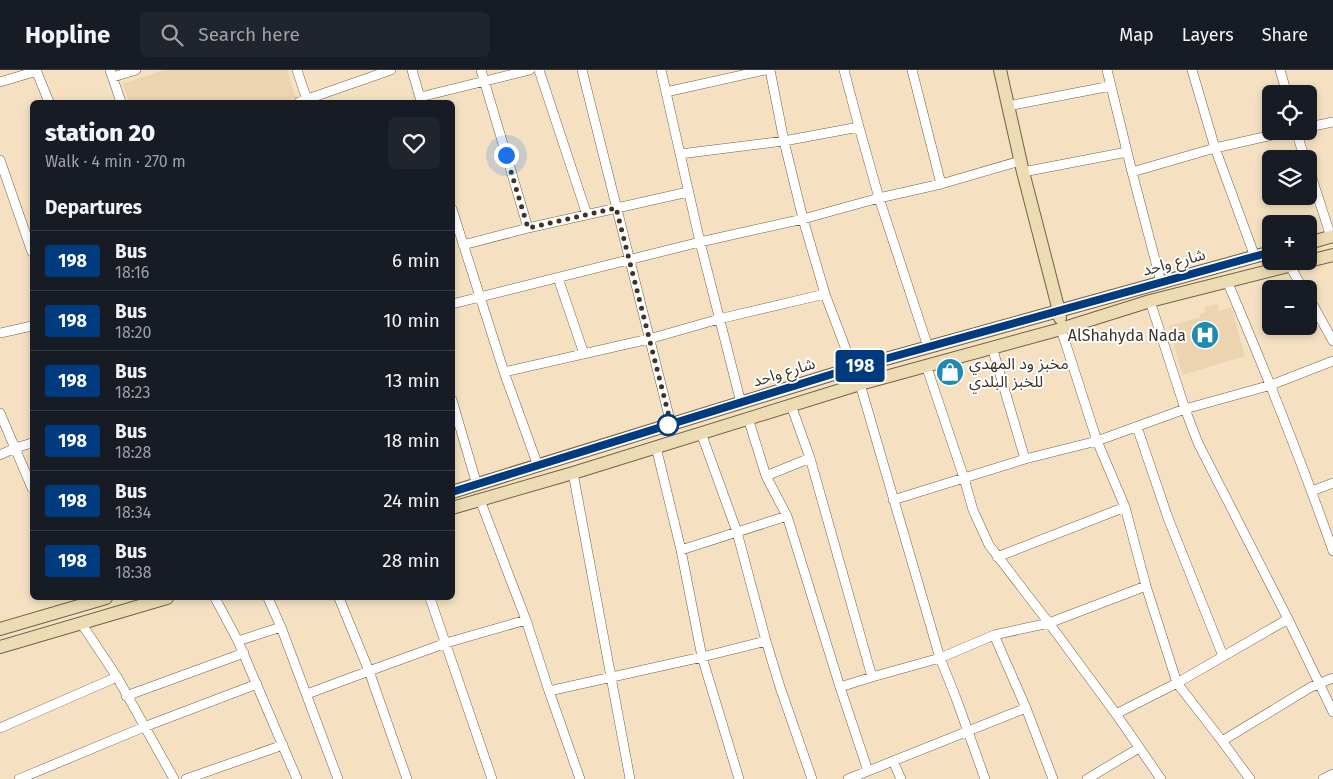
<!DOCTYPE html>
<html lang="en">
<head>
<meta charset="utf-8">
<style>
  body { margin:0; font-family:"Fira Sans","Noto Sans Arabic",sans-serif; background:#20242c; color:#f1f3f6; height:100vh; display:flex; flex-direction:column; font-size:19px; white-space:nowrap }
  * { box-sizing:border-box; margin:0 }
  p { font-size:16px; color:#9ea1a6 }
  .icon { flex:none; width:28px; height:28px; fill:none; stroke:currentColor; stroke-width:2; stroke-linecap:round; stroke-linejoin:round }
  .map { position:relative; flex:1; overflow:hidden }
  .side { position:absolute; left:30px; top:30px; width:425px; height:500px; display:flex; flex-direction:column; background:#171b24; border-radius:8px; box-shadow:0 2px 8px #0003 }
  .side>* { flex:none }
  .badge { padding:0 10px; border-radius:4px; font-size:18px; line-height:32px }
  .fabs { position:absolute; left:1262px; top:15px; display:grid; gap:10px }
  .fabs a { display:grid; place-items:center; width:55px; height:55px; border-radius:8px; background:#171b24; box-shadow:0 2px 8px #0003; font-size:25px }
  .you { position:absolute; width:25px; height:25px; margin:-12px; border:4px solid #fff; border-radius:50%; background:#1a73e8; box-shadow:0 0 0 8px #1a73e833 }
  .map>.badge { position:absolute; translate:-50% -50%; box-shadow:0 0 0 2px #fff }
  h2 { padding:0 15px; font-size:19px; line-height:45px }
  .round { display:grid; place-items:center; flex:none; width:52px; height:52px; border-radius:8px; background:#20242c }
  .head { display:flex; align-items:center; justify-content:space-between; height:85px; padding:0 15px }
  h1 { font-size:24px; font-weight:800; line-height:38px }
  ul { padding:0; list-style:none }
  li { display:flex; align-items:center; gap:15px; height:60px; padding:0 15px; border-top:1px solid #363941 }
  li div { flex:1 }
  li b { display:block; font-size:19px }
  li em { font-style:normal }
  li .badge { min-width:55px; font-weight:700; text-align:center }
  header { display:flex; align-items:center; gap:30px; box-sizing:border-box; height:70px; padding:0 25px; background:#171b24; border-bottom:1px solid #363941 }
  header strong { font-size:24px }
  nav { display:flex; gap:28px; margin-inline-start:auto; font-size:18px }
  .search { width:350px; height:45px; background:#20242c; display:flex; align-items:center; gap:12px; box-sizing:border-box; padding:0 18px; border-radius:8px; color:#9ea1a6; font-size:19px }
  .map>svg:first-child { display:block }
  .built { fill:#ebd4af }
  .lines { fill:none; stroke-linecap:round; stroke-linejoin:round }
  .street-casing { stroke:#726146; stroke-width:10 }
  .secondary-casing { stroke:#726146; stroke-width:14 }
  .street { stroke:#fff; stroke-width:9 }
  .secondary { stroke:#eddcb3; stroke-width:12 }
  .line-casing { stroke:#fff; stroke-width:11 }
  .line { stroke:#003b80; stroke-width:8 }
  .walk { stroke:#3c3428; stroke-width:5; stroke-dasharray:0 9 }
  .stop-dot { fill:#fff; stroke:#003b80; stroke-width:2.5 }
  .labels { text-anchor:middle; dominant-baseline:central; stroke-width:4; stroke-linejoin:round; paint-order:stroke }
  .street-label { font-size:16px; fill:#3c3428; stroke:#fff }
  .poi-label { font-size:16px; fill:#3c3428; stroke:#fff; text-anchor:end }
</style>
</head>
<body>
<header>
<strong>Hopline</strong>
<div class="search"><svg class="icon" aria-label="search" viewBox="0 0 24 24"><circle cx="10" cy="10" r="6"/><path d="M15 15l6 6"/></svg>Search here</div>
<nav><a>Map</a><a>Layers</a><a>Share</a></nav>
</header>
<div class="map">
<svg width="1333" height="709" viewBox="0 0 1333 709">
  <rect width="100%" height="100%" fill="#f5e1c2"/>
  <path class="built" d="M 164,0 L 287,0 L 296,28 L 284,32 L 129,32 L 123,14 Z
    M 1217,234 L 1219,241 L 1231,237 L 1245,286 L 1182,305 L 1169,256 L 1200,247 L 1200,244 L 1205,242 L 1205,237 Z"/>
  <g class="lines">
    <defs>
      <path id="street" d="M 36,0 L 49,32
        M 110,0 L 121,32
        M 297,0 L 307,30
        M 412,0 L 421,31
        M 481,0 L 528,158
        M 539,0 L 587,145
        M 582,0 L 671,354
        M 661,0 L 700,172 L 741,333
        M 770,0 L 784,71 L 803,149 L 825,224 L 853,298
        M 844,0 L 859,57 L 879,128 L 928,277
        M 912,0 L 941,114
        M 1107,0 L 1132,102 L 1161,212
        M 1192,0 L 1215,78 L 1255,187
        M 1280,0 L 1287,24
        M 113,7 L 136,0
        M 0,12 L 37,1
        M 666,22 L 765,0
        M 420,27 L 530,0
        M 299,32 L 391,0
        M 1008,36 L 1111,16
        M 1309,57 L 1333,52
        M 1296,61 L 1305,89
        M 680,84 L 784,71 L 859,57
        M 0,90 L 32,182
        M 1309,99 L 1331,167
        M 1023,102 L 1127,82
        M 1132,102 L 1215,78 L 1290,61
        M 452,139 L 504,302 L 538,396
        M 463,175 L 528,158 L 688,122
        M 1289,191 L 1290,196 L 1303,219
        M 558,208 L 584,284
        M 1227,211 C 1265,300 1301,390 1333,481
        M 1309,228 L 1333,271
        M 1150,231 L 1185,339 L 1198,373 L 1288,549 L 1333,642
        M 452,234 L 700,172 L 803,149 L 879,128 L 941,114 L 1020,91
        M 1061,259 L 1097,371 L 1125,437 L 1146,516 L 1177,613 L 1222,671 L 1250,709
        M 0,263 L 32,256
        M 992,277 L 1025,389
        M 926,295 L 964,408 L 973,440 L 989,475 L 1049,553 L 1116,644 L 1161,709
        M 504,302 L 649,269 L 719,249 L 825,224
        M 860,314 L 940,588 L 956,628 L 985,709
        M 452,330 L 477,415
        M 791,335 L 810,388 L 872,607
        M 0,343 L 32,418
        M 748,348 L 766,406 L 787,446 L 840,617 L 868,701
        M 1137,357 L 1168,448 L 1223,586
        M 701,363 L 737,462 L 766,571 L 780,617 L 812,709
        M 656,377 L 681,480 L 702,587 L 739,709
        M 0,385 L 15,378 L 32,373
        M 573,403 L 630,709
        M 766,406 L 810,388
        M 1312,421 L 1333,413
        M 480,430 L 526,550 L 549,621 L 580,709
        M 893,430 L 1025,389 L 1097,371 L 1185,339 L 1271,315 L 1333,291
        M 681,480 L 787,446
        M 997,487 L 1125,437
        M 215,528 L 238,571 L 297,709
        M 268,528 L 281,557 L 338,709
        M 339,528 L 369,601 L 407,709
        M 430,528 L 492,709
        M 81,553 L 117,607 L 174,709
        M 994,565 L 1026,638 L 1053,709
        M 238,571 L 281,557
        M 840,617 L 872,607 L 940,588 L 994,565 L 1049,553 L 1146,516
        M 549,621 L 702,587 L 766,571
        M 307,624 L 369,601 L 446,573 L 526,550
        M 126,626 L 244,583
        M 1116,644 L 1177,613 L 1288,549
        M 0,658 L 117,607
        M 1222,671 L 1311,617 L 1333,608
        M 893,691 L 901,709
        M 19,709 L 144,657 L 257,614
        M 186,709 L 283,675
        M 848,709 L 1026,638
        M 1087,709 L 1139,678
        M 1323,709 L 1333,704"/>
      <path id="secondary" d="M 1000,0 L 1023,102 L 1059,241 L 1060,248
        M 1309,173 L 1333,166
        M 1309,191 L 1333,185
        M 452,422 L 853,298 L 1271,182
        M 452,438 L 573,403 L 860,314 L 1061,259 L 1150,231 L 1308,191
        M 0,559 L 106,528
        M 0,577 L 167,528"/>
    </defs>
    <use href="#street" class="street-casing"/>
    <use href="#secondary" class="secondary-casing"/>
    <use href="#street" class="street"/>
    <use href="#secondary" class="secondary"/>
  </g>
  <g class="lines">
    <defs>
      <path id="line" d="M 452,422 L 852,298 L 1271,182"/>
    </defs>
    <use href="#line" class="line-casing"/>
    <use href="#line" class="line"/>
    <path class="walk" d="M 506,85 L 528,158 L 616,138 L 671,354 L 668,355"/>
  </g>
  <defs>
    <symbol id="hospital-disc" viewBox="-11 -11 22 22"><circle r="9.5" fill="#208bb2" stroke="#fff"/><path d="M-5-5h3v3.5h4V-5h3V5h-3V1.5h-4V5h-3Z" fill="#fff"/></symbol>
    <symbol id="shop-disc" viewBox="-11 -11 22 22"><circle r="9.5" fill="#208bb2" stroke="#fff"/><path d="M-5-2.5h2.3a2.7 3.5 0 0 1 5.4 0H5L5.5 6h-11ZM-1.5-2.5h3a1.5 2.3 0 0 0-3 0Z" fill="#fff"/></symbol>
  </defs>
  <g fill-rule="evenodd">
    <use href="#hospital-disc" x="1189" y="249" width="32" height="32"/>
    <use href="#shop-disc" x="934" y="286" width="32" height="32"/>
  </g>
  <circle class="stop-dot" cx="668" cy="355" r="10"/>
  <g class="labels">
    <g class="street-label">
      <text transform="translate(1174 192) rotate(-15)">شارع واحد</text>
      <text transform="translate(784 302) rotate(-17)">شارع واحد</text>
    </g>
    <g class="poi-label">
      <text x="1186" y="265">AlShahyda Nada</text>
      <text x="969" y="293" text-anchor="start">مخبز ود المهدي<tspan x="969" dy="18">للخبز البلدي</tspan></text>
    </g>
  </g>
</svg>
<div class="fabs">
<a><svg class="icon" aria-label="locate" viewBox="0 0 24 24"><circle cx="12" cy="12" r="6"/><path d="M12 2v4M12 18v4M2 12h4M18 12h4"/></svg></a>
<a><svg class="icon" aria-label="layers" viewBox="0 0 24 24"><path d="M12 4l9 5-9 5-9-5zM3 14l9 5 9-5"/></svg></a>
<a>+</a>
<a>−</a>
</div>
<div class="you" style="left:506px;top:85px"></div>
<b class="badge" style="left:860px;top:296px;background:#003b80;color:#fff">198</b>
<section class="side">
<div class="head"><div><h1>station 20</h1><p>Walk · 4 min · 270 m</p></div><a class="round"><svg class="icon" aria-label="heart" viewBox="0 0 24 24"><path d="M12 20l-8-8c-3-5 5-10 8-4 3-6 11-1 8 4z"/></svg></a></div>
<h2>Departures</h2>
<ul>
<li><span class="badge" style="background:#003b80;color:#fff">198</span><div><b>Bus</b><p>18:16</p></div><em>6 min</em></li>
<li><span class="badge" style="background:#003b80;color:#fff">198</span><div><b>Bus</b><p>18:20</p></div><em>10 min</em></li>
<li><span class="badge" style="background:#003b80;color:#fff">198</span><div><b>Bus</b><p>18:23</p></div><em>13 min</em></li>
<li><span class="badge" style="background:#003b80;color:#fff">198</span><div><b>Bus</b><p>18:28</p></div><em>18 min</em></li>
<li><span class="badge" style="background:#003b80;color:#fff">198</span><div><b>Bus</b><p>18:34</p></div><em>24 min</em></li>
<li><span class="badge" style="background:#003b80;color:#fff">198</span><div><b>Bus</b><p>18:38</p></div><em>28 min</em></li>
</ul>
</section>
</div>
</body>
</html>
